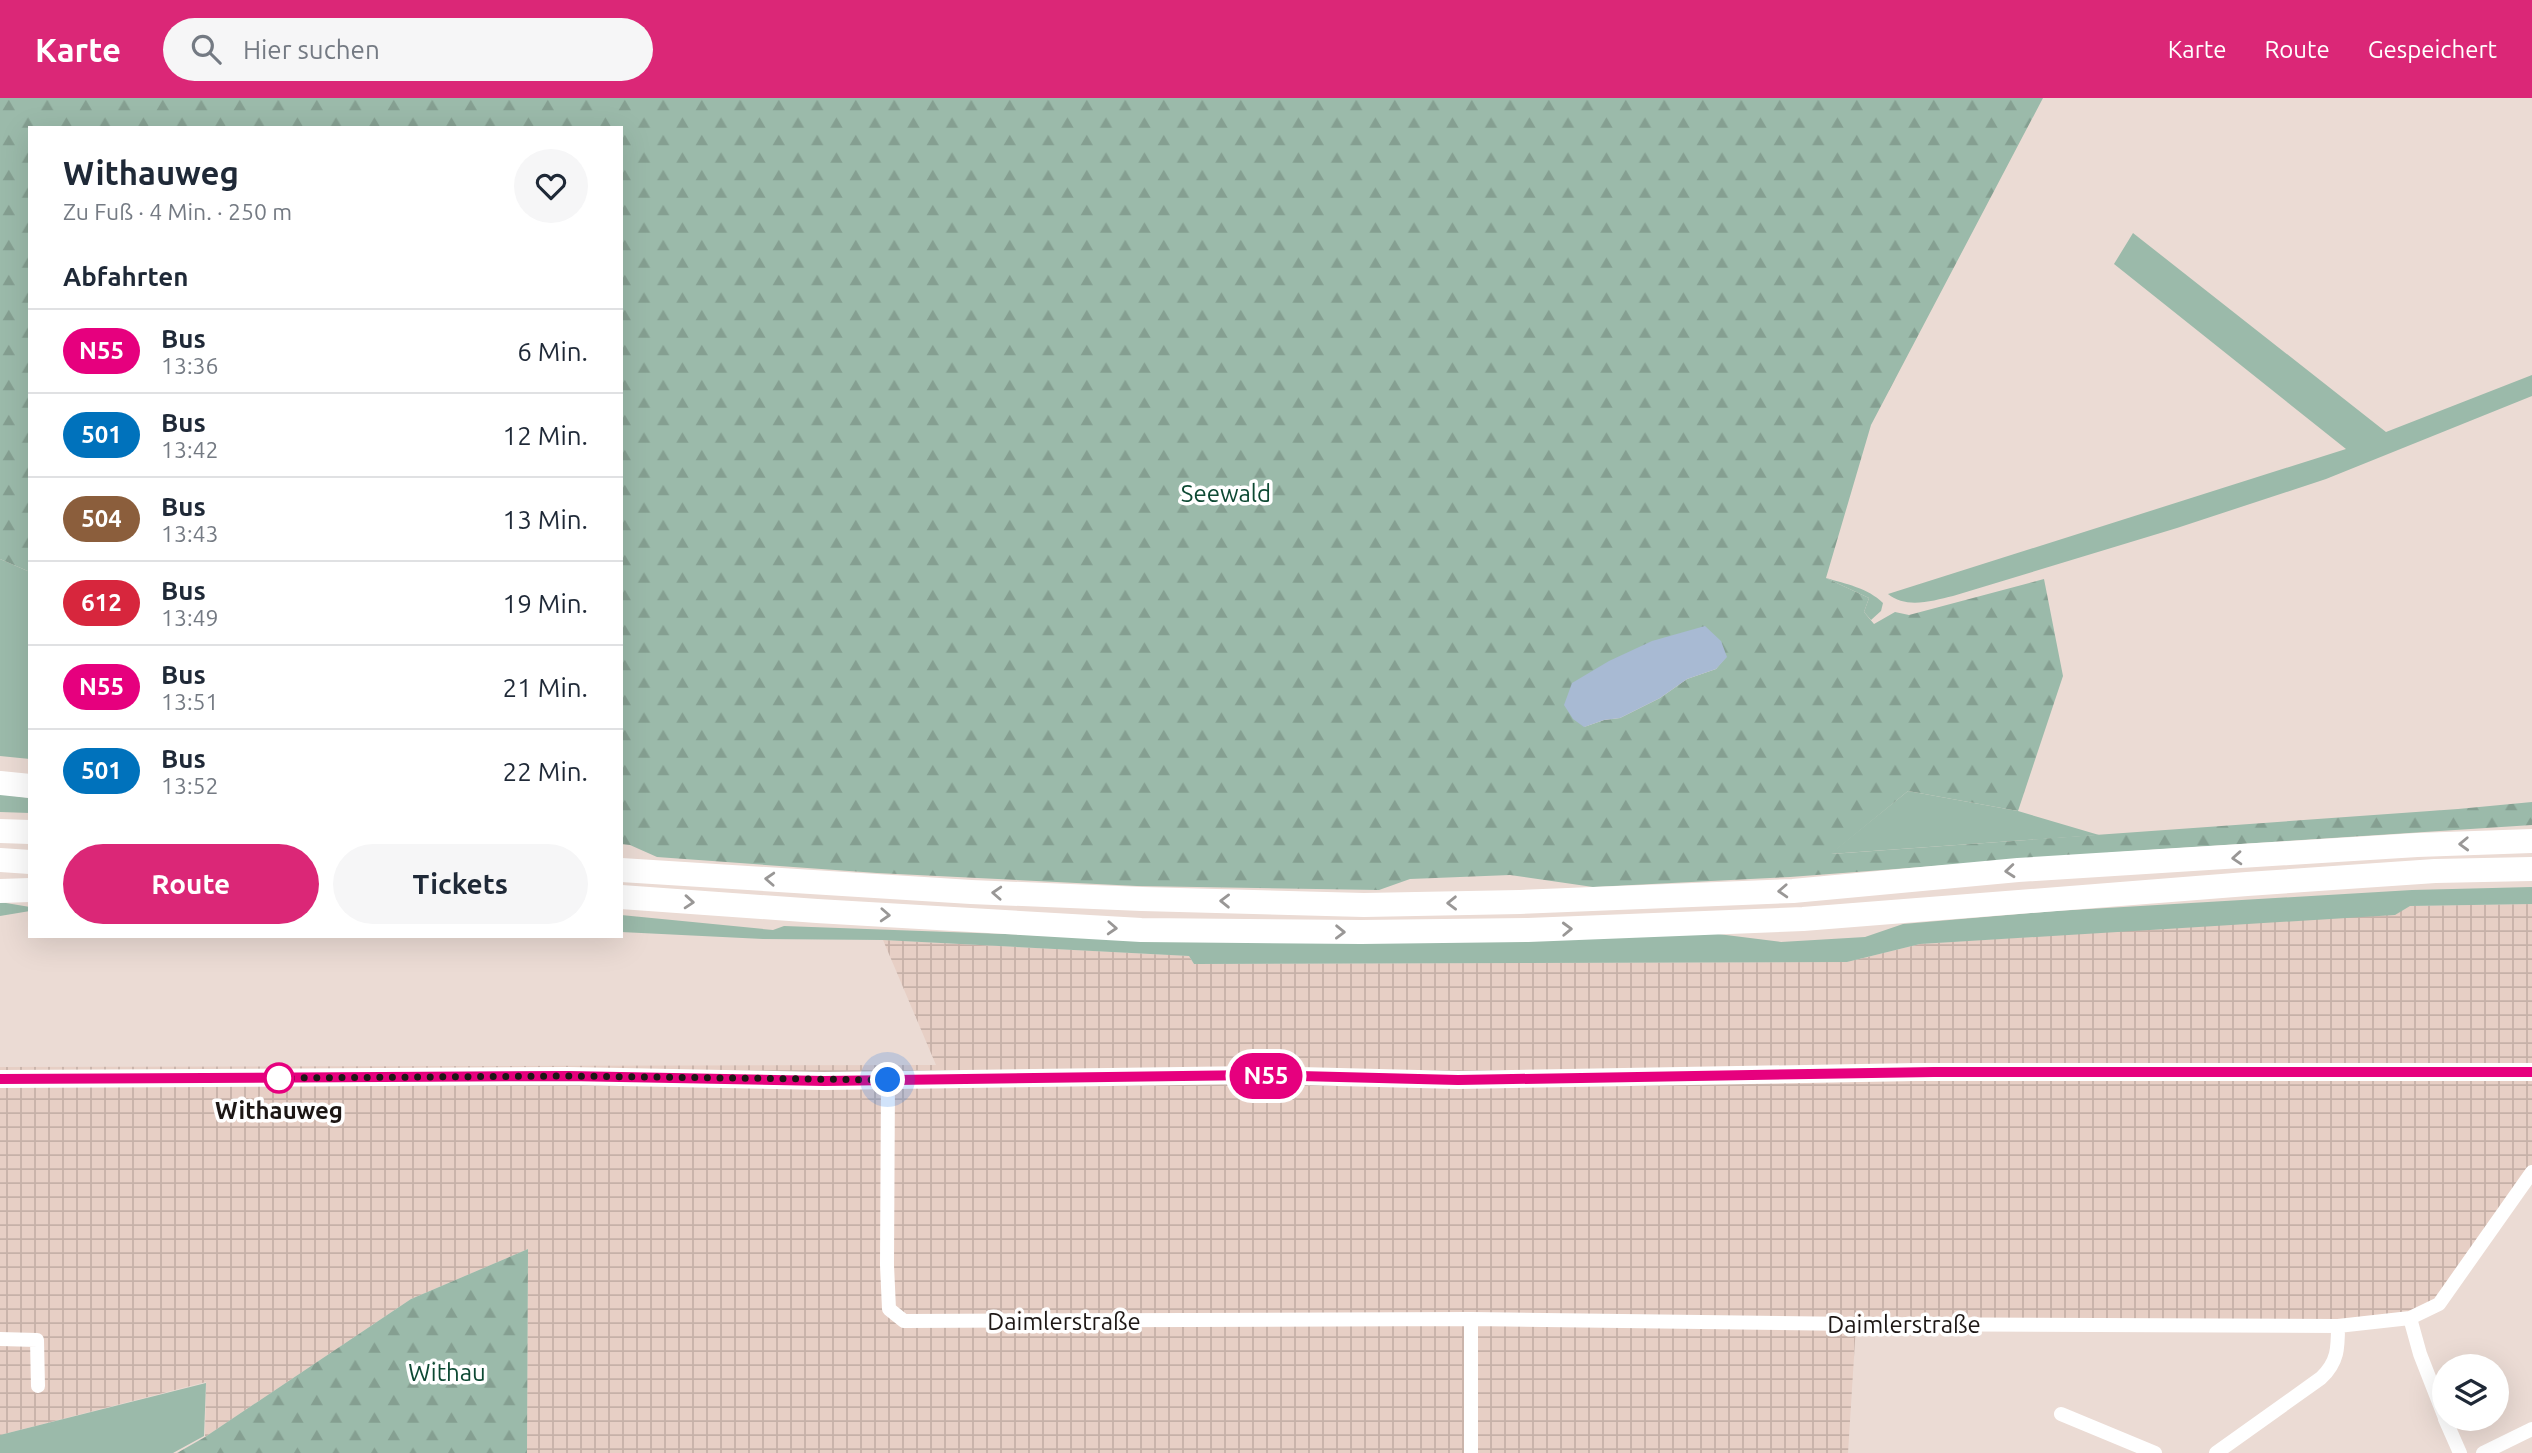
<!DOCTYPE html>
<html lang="de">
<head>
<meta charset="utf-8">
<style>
  body { margin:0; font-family:Ubuntu,sans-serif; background:#f6f6f7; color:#1f2937; height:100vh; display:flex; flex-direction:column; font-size:26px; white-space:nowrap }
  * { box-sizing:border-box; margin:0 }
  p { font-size:23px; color:#747a83 }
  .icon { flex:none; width:38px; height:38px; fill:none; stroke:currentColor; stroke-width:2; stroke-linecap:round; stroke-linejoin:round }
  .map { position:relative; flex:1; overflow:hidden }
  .sheet { position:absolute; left:28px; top:28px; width:595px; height:812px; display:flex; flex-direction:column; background:#fff; border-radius:0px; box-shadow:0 7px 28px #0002 }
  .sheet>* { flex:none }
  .badge { padding:0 14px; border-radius:23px; font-size:24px; line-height:46px }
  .fabs { position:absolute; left:2432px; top:1256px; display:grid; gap:14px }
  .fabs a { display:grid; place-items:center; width:77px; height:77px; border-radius:50%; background:#fff; box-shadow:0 7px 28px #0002; font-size:35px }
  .you { position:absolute; width:35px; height:35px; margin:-18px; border:5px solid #fff; border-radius:50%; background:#1a73e8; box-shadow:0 0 0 10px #1a73e833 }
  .map>.badge { position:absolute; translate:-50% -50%; box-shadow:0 0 0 4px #fff }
  h2 { padding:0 35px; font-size:26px; line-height:63px }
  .round { display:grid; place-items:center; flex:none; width:74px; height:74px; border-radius:37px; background:#f6f6f7 }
  .head { display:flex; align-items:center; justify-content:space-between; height:119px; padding:0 35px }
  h1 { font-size:33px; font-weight:700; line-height:52px }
  .cta { display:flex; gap:14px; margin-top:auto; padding:14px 35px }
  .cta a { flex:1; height:80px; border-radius:42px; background:#db2777; color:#fff; font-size:28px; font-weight:700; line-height:80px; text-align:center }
  .cta a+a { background:#f6f6f7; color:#1f2937 }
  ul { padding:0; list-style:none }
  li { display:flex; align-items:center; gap:21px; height:84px; padding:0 35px; border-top:2px solid #e0e1e3 }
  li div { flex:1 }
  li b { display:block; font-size:26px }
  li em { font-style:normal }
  li .badge { min-width:77px; font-weight:700; text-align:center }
  header { display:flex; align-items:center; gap:42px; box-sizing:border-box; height:98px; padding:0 35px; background:#db2777; color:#fff }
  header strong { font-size:33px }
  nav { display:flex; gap:38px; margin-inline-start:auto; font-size:24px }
  .search { width:490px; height:63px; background:#f6f6f7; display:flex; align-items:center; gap:18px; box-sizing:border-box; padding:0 24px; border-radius:38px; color:#747a83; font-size:26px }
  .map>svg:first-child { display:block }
  .industrial { fill:url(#industrial-grid) }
  .green { fill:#9bbaaa }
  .forest { fill:url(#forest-firs); fill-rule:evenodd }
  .water { fill:#a8bad3 }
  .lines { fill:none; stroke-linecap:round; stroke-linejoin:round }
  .minor { stroke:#fff; stroke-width:14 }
  .tertiary { stroke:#fff; stroke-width:18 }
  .trunk { stroke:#fff; stroke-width:24 }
  .oneway { stroke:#999796 }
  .line-casing { stroke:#fff; stroke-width:16 }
  .line { stroke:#e6007e; stroke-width:10 }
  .walk { stroke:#1d1715; stroke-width:7; stroke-dasharray:0 12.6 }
  .stop-dot { fill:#fff; stroke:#e6007e; stroke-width:3.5 }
  .labels { text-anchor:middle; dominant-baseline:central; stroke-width:7; stroke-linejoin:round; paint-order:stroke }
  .park-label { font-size:24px; fill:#0d4933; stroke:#fff }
  .stop-label { font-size:24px; font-weight:bold; fill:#1d1715; stroke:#fff }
  .street-label { font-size:24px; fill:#1d1715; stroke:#fff }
</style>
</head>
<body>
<header>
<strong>Karte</strong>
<div class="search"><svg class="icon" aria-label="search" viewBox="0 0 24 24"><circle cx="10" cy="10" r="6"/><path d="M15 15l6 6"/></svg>Hier suchen</div>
<nav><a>Karte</a><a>Route</a><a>Gespeichert</a></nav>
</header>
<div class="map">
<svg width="2532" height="1355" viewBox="0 0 2532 1355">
  <defs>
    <pattern id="industrial-grid" width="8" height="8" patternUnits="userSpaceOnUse" patternTransform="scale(1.75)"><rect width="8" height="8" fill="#e7cfc5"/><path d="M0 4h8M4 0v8" fill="none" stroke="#c6b1a8"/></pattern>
    <pattern id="forest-firs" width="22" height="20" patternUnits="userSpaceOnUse" patternTransform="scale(1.75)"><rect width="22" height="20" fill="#9bbaaa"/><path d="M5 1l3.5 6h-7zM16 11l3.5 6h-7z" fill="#859f91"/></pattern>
  </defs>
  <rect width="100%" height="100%" fill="#ebdbd4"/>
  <path class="industrial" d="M 2532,806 L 2532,1074 L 2439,1206 L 2410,1220 L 2338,1228 L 1856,1227 L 1848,1355 L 527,1355 L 528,1151 L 411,1201 L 205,1339 L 206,1284 L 0,1337 L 0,969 L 936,967 L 883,842 L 1189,858 L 1194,866 L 1847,864 L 1920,846 L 2178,829 L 2410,808 Z"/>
  <path class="green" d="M 2133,135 L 2386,334 L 2532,277 L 2532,298 L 2326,381 L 2177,430 L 1953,498 C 1932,503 1906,511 1888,496 L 2346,351 L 2114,166 Z
    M 0,461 L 30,474 L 30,661 L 0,658 Z
    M 1826,480 C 1846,486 1868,490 1883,505 L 1881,513 L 1871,522 L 1864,514 L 1869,500 Z
    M 1908,693 L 2018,713 L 2099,737 L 1830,756 Z
    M 0,696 L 30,700 L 30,715 L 0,714 Z
    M 2532,789 L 2532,806 L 2410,808 L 2395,817 L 1920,846 L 1847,864 L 1194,866 L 1189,858 L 883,842 L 763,841 L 621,834 L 621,817 L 773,832 L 784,828 L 1199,843 L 1710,835 L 1781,844 L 1865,839 L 1903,826 L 2056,813 L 2412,792 Z
    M 0,804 L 30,809 L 30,813 L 0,818 Z
    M 206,1285 L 204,1338 L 173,1355 L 0,1355 L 0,1337 Z"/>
  <path class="forest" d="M 0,0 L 2043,0 L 1871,327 L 1826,480 L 1869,500 L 1864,514 L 1874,526 L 1895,514 L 1909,517 L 2044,481 L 2063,578 L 2018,713 L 1908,693 L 1831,756 L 2458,711 L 2532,704 L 2532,727 L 2133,753 L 1790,779 L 1593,789 L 1510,777 L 1410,781 L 1379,792 L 1137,788 L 877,775 L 657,759 L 630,747 L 621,746 L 621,30 L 30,30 L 30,474 L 0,461 ZM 1726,559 L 1716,571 L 1687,581 L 1660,600 L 1620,620 L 1604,622 L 1584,629 Z
    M 528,1151 L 527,1355 L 177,1355 L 205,1339 L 411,1201 Z"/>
  <path class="water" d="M 1705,528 L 1721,543 L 1727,559 L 1716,571 L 1687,581 L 1660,600 L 1620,620 L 1604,622 L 1584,629 L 1573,621 L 1564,607 L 1572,585 L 1609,563 L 1652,543 Z"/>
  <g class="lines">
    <path class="minor" d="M 888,982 L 887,1167 L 889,1211 L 904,1223 L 1471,1221 L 1856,1226 L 2338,1228 L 2410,1220 L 2439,1206 L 2532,1074
      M 2410,1220 L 2420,1256 L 2445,1320
      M 0,1241 L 37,1242 L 38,1288
      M 2061,1316 L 2155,1355
      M 2445,1321 L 2460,1355
      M 1471,1355 L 1471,1221
      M 2216,1355 L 2321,1280 C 2338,1264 2338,1250 2338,1228
      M 2483,1355 L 2532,1331"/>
    <path class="tertiary" d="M 0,981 L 568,978 L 824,983 L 1256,977 L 1458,982 L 1916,974 L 2532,974"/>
    <path class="trunk" d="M 0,685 L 30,688
      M 0,733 L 30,734
      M 0,762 L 30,764
      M 621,772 L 971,794 L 1142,801 L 1364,807 L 1520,804 L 1793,793 L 2018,772 L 2417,747 L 2532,743
      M 0,793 L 30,792
      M 621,799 L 817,813 L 1141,832 L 1361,834 L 1528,832 L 1803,821 L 2247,786 L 2435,773 L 2532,771"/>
  </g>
  <defs><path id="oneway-chevron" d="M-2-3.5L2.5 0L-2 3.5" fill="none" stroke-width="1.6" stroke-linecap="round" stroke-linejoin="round" transform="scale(1.75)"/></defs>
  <g class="oneway">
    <use href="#oneway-chevron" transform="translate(2464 746) rotate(178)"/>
    <use href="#oneway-chevron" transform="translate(2237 760) rotate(176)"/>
    <use href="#oneway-chevron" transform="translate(2010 773) rotate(175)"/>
    <use href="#oneway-chevron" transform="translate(770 781) rotate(-177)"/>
    <use href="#oneway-chevron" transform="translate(1783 793) rotate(177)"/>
    <use href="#oneway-chevron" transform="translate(997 795) rotate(-177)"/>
    <use href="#oneway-chevron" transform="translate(1225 803) rotate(-179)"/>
    <use href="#oneway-chevron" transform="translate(689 804) rotate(4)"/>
    <use href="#oneway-chevron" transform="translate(1452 805) rotate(179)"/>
    <use href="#oneway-chevron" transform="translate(885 817) rotate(3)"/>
    <use href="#oneway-chevron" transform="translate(1112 830) rotate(3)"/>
    <use href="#oneway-chevron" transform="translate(1567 831) rotate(-2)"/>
    <use href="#oneway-chevron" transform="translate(1340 834) rotate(1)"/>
  </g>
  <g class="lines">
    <defs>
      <path id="line" d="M 0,981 L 568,978 L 824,983 L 1256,977 L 1458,982 L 1934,974 L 2532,974"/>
    </defs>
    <use href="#line" class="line-casing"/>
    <use href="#line" class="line"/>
    <path class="walk" d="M 279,980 L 568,978 L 888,982"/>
  </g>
  <circle class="stop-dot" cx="279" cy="980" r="14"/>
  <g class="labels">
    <g class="park-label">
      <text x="1226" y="395">Seewald</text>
      <text x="447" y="1274">Withau</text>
    </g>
    <g class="stop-label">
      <text x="279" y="1012">Withauweg</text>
    </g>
    <g class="street-label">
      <text x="1064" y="1223">Daimlerstraße</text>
      <text x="1904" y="1226">Daimlerstraße</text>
    </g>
  </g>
</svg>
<div class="fabs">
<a><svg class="icon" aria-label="layers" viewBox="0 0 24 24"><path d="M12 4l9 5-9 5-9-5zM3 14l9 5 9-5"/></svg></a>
</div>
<div class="you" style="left:888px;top:982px"></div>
<b class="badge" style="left:1266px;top:978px;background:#e6007e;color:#fff">N55</b>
<section class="sheet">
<div class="head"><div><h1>Withauweg</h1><p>Zu Fuß · 4 Min. · 250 m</p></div><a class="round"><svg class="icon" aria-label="heart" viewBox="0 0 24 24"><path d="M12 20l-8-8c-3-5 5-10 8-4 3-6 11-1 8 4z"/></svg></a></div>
<h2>Abfahrten</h2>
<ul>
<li><span class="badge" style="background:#e6007e;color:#fff">N55</span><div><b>Bus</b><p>13:36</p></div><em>6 Min.</em></li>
<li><span class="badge" style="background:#0072bc;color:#fff">501</span><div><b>Bus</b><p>13:42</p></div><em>12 Min.</em></li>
<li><span class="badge" style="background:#8b5e3c;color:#fff">504</span><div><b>Bus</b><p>13:43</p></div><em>13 Min.</em></li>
<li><span class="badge" style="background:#d7263d;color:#fff">612</span><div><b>Bus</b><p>13:49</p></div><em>19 Min.</em></li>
<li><span class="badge" style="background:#e6007e;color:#fff">N55</span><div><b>Bus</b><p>13:51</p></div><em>21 Min.</em></li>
<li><span class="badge" style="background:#0072bc;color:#fff">501</span><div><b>Bus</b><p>13:52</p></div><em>22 Min.</em></li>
</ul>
<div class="cta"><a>Route</a><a>Tickets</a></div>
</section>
</div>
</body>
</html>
